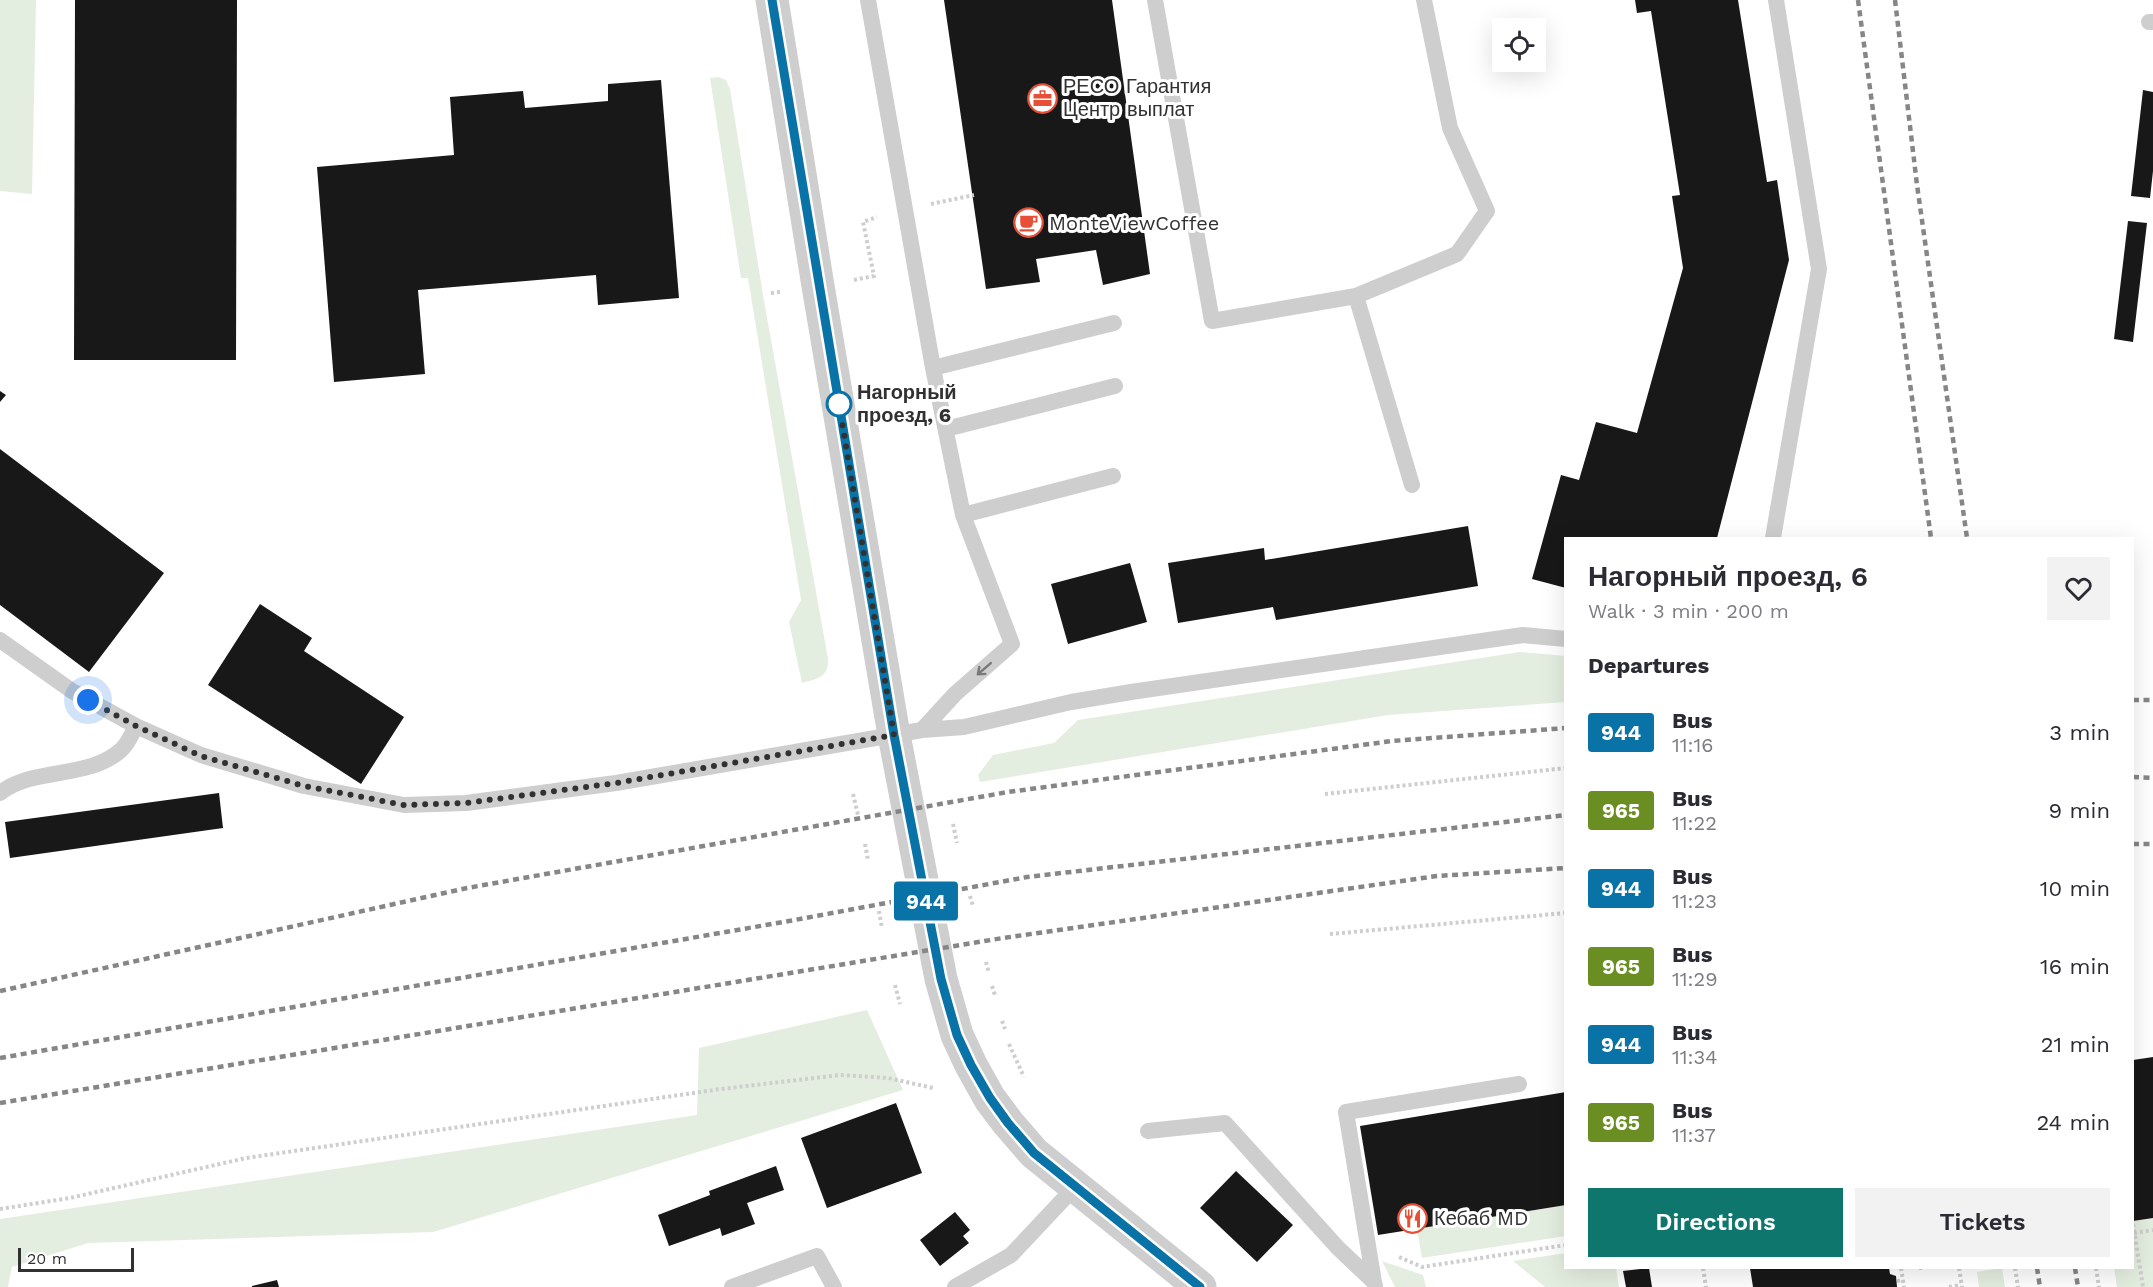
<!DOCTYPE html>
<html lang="en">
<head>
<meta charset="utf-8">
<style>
  body { margin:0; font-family:"Work Sans",sans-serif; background:#f2f2f3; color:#2b2b33; height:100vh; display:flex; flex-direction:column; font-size:22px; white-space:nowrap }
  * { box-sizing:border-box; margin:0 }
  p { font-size:20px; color:#7c7c81 }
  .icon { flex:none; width:33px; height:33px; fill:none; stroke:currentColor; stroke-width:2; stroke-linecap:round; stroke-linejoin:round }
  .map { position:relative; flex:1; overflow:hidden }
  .sheet { position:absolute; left:1564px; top:537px; width:570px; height:732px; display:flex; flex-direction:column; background:#fff; border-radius:0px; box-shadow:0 6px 24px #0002 }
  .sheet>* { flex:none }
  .badge { padding:0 12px; border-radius:4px; font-size:21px; line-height:39px }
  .controls { position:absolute; left:1492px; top:18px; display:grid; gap:12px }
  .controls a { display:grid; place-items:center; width:54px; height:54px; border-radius:0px; background:#fff; box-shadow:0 6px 24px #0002; font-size:30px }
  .scale { position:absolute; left:18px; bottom:15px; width:116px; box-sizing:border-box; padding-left:6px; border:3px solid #313131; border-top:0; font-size:16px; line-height:21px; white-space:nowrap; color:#313131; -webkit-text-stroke:4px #fff; paint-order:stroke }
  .you { position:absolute; width:30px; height:30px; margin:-15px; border:4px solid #fff; border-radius:50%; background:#1a73e8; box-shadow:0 0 0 9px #1a73e833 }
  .map>.badge { position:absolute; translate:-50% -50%; box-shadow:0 0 0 3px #fff }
  h2 { padding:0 24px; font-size:22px; line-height:54px }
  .round { display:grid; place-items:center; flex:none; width:63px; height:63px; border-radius:0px; background:#f2f2f3 }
  .headline { display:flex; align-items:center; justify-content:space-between; height:102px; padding:0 24px }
  h1 { font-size:28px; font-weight:600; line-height:45px }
  .cta { display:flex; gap:12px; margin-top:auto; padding:12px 24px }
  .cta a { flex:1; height:69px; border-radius:0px; background:#0f766e; color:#fff; font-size:24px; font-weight:600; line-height:69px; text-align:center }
  .cta a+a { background:#f2f2f3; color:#2b2b33 }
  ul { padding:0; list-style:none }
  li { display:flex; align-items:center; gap:18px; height:78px; padding:0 24px }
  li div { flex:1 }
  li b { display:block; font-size:22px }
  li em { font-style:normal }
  li .badge { min-width:66px; font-weight:700; text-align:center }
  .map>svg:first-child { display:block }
  .green { fill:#e4eee0 }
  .building { fill:#181818 }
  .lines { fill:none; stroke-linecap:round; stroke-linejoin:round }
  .path { stroke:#cecece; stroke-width:4; stroke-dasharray:3 3; stroke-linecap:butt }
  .service { stroke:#cecece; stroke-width:16 }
  .tertiary { stroke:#cecece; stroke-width:33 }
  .rail { stroke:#868686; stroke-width:4.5; stroke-dasharray:6 4.5; stroke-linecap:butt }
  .oneway { stroke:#787878 }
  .line-casing { stroke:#fff; stroke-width:14 }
  .line { stroke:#0973a7; stroke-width:9 }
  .walk { stroke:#313131; stroke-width:6; stroke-dasharray:0 10.8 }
  .stop-dot { fill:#fff; stroke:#0973a7; stroke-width:3 }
  .labels { text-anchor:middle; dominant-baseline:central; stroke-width:6; stroke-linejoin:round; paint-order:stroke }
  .poi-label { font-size:20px; fill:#313131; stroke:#fff; text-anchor:start }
  .stop-label { font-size:20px; font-weight:bold; fill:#313131; stroke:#fff; text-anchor:start }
</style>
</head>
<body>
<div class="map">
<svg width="2153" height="1287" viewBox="0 0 2153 1287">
  <rect width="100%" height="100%" fill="#fff"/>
  <path class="green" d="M 0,0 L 36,0 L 32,194 L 0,191 Z
    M 718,77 L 726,80 L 730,89 L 763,295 L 828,659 C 829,677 817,679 802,683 L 789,622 L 801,600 L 748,278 L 741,278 L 710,78 Z
    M 1520,652 L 1566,656 L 1566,702 L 1388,715 L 980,782 L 978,775 L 993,755 L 1054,743 L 1078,720 Z
    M 867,1010 L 903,1090 L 433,1232 L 88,1243 L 12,1267 L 8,1287 L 0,1287 L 0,1219 L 697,1115 L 699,1048 Z
    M 1566,1205 L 1566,1236 L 1422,1258 L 1417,1229 Z
    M 2153,1218 L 2153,1287 L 2117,1287 L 2114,1268 L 2133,1268 L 2133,1221 Z
    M 1566,1253 L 1566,1268 L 1616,1268 L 1619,1287 L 1545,1287 L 1513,1261 Z
    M 1382,1261 L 1423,1275 L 1426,1287 L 1395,1287 Z
    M 2002,1268 L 2005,1287 L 1979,1287 L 1977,1272 Z"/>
  <path class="building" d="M 75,0 L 237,0 L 236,360 L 74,360 Z
    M 944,0 L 1112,0 L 1150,274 L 1103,285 L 1096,250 L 1036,259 L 1040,282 L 986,289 Z
    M 1635,0 L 1738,0 L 1767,182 L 1777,180 L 1789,260 L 1717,538 L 1566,538 L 1566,588 L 1532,579 L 1561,475 L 1579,480 L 1596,422 L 1637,433 L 1683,268 L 1672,196 L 1680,195 L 1651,11 L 1637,13 Z
    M 661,80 L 679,298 L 598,305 L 596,275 L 418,290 L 425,374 L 334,382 L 317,167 L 454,155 L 450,97 L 523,91 L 525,108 L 608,101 L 608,84 Z
    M 2143,90 L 2153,92 L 2153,171 L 2150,198 L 2131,196 Z
    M 2128,221 L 2147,223 L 2133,342 L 2114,339 Z
    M 0,391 L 6,395 L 0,402 Z
    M 0,449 L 164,573 L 89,672 L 0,605 Z
    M 1468,526 L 1478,586 L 1276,620 L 1273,607 L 1178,623 L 1168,563 L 1264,548 L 1265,560 Z
    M 1130,563 L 1147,622 L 1068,644 L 1051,584 Z
    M 260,604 L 312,638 L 304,651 L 404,717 L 361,784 L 208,685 Z
    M 219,793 L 223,828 L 10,858 L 5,822 Z
    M 2153,1057 L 2153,1218 L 2133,1221 L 2133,1060 Z
    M 1566,1092 L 1566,1205 L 1378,1235 L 1360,1126 Z
    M 896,1103 L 922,1173 L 827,1208 L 801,1138 Z
    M 776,1166 L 784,1190 L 747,1203 L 755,1224 L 722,1236 L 720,1228 L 669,1246 L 658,1215 L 710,1195 L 709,1191 Z
    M 1236,1171 L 1293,1225 L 1257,1262 L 1200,1208 Z
    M 955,1212 L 970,1230 L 963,1236 L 969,1243 L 940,1266 L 920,1240 Z
    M 1649,1268 L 1652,1287 L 1626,1287 L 1623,1271 Z
    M 1750,1268 L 1889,1268 L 1890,1274 L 1896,1276 L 1897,1287 L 1753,1287 Z
    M 277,1280 L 279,1287 L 252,1287 L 252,1286 Z"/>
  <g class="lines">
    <path class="path" d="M 931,204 L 974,195
      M 854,280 L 874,276 L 863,222 L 877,217
      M 771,293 L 780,292
      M 853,794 L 858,815
      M 1325,794 L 1566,768
      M 953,824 L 957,843
      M 865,844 L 868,860
      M 970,896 L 973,906
      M 879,911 L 882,928
      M 1330,934 L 1566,913
      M 986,962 L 989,973
      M 895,985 L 900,1004
      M 992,986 L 995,995
      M 1002,1021 L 1005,1029
      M 1009,1044 L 1024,1077
      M 0,1209 L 70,1198 L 246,1158 L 721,1089 L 840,1075 L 888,1078 L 933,1088
      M 2133,1224 L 2143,1287
      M 2134,1233 L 2153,1230
      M 1399,1257 L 1422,1267 L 1566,1245
      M 1703,1268 L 1706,1287
      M 1901,1268 L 1904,1287
      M 1919,1268 L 1925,1268
      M 1959,1268 L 1962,1287
      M 2015,1268 L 2018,1287
      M 2096,1268 L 2099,1287
      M 1897,1281 L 1903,1280
      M 1949,1287 L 1961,1285"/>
    <path class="service" d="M 868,0 L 933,368 L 963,515 L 1012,644 L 955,694 L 922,730
      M 1155,0 L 1212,321 L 1356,296 L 1457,254 L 1487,211 L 1450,128 L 1424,0
      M 2149,22 L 2153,22
      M 1356,296 L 1412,485
      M 933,368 L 1114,323
      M 946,429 L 1115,386
      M 963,515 L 1113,476
      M 1773,538 L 1819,269 L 1776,0
      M 0,640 L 72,691 L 136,726 L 201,755 L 304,786 L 404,805 L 466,803 L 616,783 L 922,730 L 964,727 L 1071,702 L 1131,692 L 1523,635 L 1566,639
      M 0,793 C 35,766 88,780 121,750 C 128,744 132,734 136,726
      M 1148,1131 L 1225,1123 L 1338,1248 L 1374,1282 L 1375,1286
      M 1374,1282 L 1346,1112 L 1519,1084
      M 732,1287 L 817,1256 L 834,1287
      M 955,1287 L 1011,1255 L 1075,1187"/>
    <path class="tertiary" d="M 772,0 L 818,286 L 894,735 L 941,979 L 957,1035 L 971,1065 L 990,1099 L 1008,1123 L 1034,1153 L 1200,1287"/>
    <path class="rail" d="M 1858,0 L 1931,538
      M 1895,0 L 1917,185 L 1967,538
      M 2133,700 L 2153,700
      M 2133,777 L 2153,778
      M 2133,844 L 2153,844
      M 0,991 L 467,888 L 1008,792 L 1392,741 L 1566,728
      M 0,1058 L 789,921 L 1027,877 L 1566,815
      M 0,1103 L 1003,938 L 1437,876 L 1566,868
      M 2037,1268 L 2040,1287
      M 2075,1268 L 2078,1287"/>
  </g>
  <defs><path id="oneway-shaft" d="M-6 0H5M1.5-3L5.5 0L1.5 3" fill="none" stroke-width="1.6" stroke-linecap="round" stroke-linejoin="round" transform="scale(1.5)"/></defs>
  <use class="oneway" href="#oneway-shaft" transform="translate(984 669) rotate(139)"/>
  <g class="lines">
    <defs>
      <path id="line" d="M 772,0 L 894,735 L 941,979 L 957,1035 L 971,1065 L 990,1098 L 1008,1123 L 1034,1153 L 1200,1287"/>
    </defs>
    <use href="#line" class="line-casing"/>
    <use href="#line" class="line"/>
    <path class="walk" d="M 88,700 L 136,726 L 201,756 L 304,786 L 404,805 L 466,803 L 616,783 L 894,735 L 839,404"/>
  </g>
  <defs>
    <symbol id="office-ring" viewBox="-11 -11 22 22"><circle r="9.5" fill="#fff" stroke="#e55036" stroke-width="1.5"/><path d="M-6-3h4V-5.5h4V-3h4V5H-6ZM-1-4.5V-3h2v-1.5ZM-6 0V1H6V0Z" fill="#e55036"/></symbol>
    <symbol id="cafe-ring" viewBox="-11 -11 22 22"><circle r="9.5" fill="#fff" stroke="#e55036" stroke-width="1.5"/><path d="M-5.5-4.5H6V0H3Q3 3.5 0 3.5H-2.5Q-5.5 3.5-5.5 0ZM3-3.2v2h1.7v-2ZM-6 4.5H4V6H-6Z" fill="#e55036"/></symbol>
    <symbol id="restaurant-ring" viewBox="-11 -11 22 22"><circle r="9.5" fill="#fff" stroke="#e55036" stroke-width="1.5"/><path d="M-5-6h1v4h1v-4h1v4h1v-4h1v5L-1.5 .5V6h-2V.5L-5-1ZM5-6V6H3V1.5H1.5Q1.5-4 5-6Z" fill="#e55036"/></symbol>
  </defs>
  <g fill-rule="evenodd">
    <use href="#office-ring" x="1026" y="82" width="33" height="33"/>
    <use href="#cafe-ring" x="1012" y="206" width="33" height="33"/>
    <use href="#restaurant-ring" x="1396" y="1202" width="33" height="33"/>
  </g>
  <circle class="stop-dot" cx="839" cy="404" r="12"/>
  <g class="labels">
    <g class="poi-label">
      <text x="1063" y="86">РЕСО Гарантия<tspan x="1063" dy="23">Центр выплат</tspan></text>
      <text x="1049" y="223">MonteViewCoffee</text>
      <text x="1434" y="1218">Кебаб MD</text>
    </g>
    <g class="stop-label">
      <text x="857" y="392">Нагорный<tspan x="857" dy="23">проезд, 6</tspan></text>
    </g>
  </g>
</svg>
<div class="controls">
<a><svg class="icon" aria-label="locate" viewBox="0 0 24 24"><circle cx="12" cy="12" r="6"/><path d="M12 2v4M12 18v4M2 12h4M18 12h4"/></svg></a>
</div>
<div class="scale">20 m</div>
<div class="you" style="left:88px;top:700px"></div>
<b class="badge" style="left:926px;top:901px;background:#0973a7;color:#fff">944</b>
<section class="sheet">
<div class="headline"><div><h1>Нагорный проезд, 6</h1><p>Walk · 3 min · 200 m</p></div><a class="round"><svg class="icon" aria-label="heart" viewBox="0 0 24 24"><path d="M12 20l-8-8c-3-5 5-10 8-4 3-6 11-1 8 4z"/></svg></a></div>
<h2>Departures</h2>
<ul>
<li><span class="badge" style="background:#0973a7;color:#fff">944</span><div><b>Bus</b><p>11:16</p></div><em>3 min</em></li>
<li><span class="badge" style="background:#6b8e23;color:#fff">965</span><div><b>Bus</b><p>11:22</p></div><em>9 min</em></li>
<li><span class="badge" style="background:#0973a7;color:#fff">944</span><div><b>Bus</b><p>11:23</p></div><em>10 min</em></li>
<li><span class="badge" style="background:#6b8e23;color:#fff">965</span><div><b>Bus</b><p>11:29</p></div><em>16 min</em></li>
<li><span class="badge" style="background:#0973a7;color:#fff">944</span><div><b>Bus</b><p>11:34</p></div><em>21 min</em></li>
<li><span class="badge" style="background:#6b8e23;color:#fff">965</span><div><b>Bus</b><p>11:37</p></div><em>24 min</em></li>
</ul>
<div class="cta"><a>Directions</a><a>Tickets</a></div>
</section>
</div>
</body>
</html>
